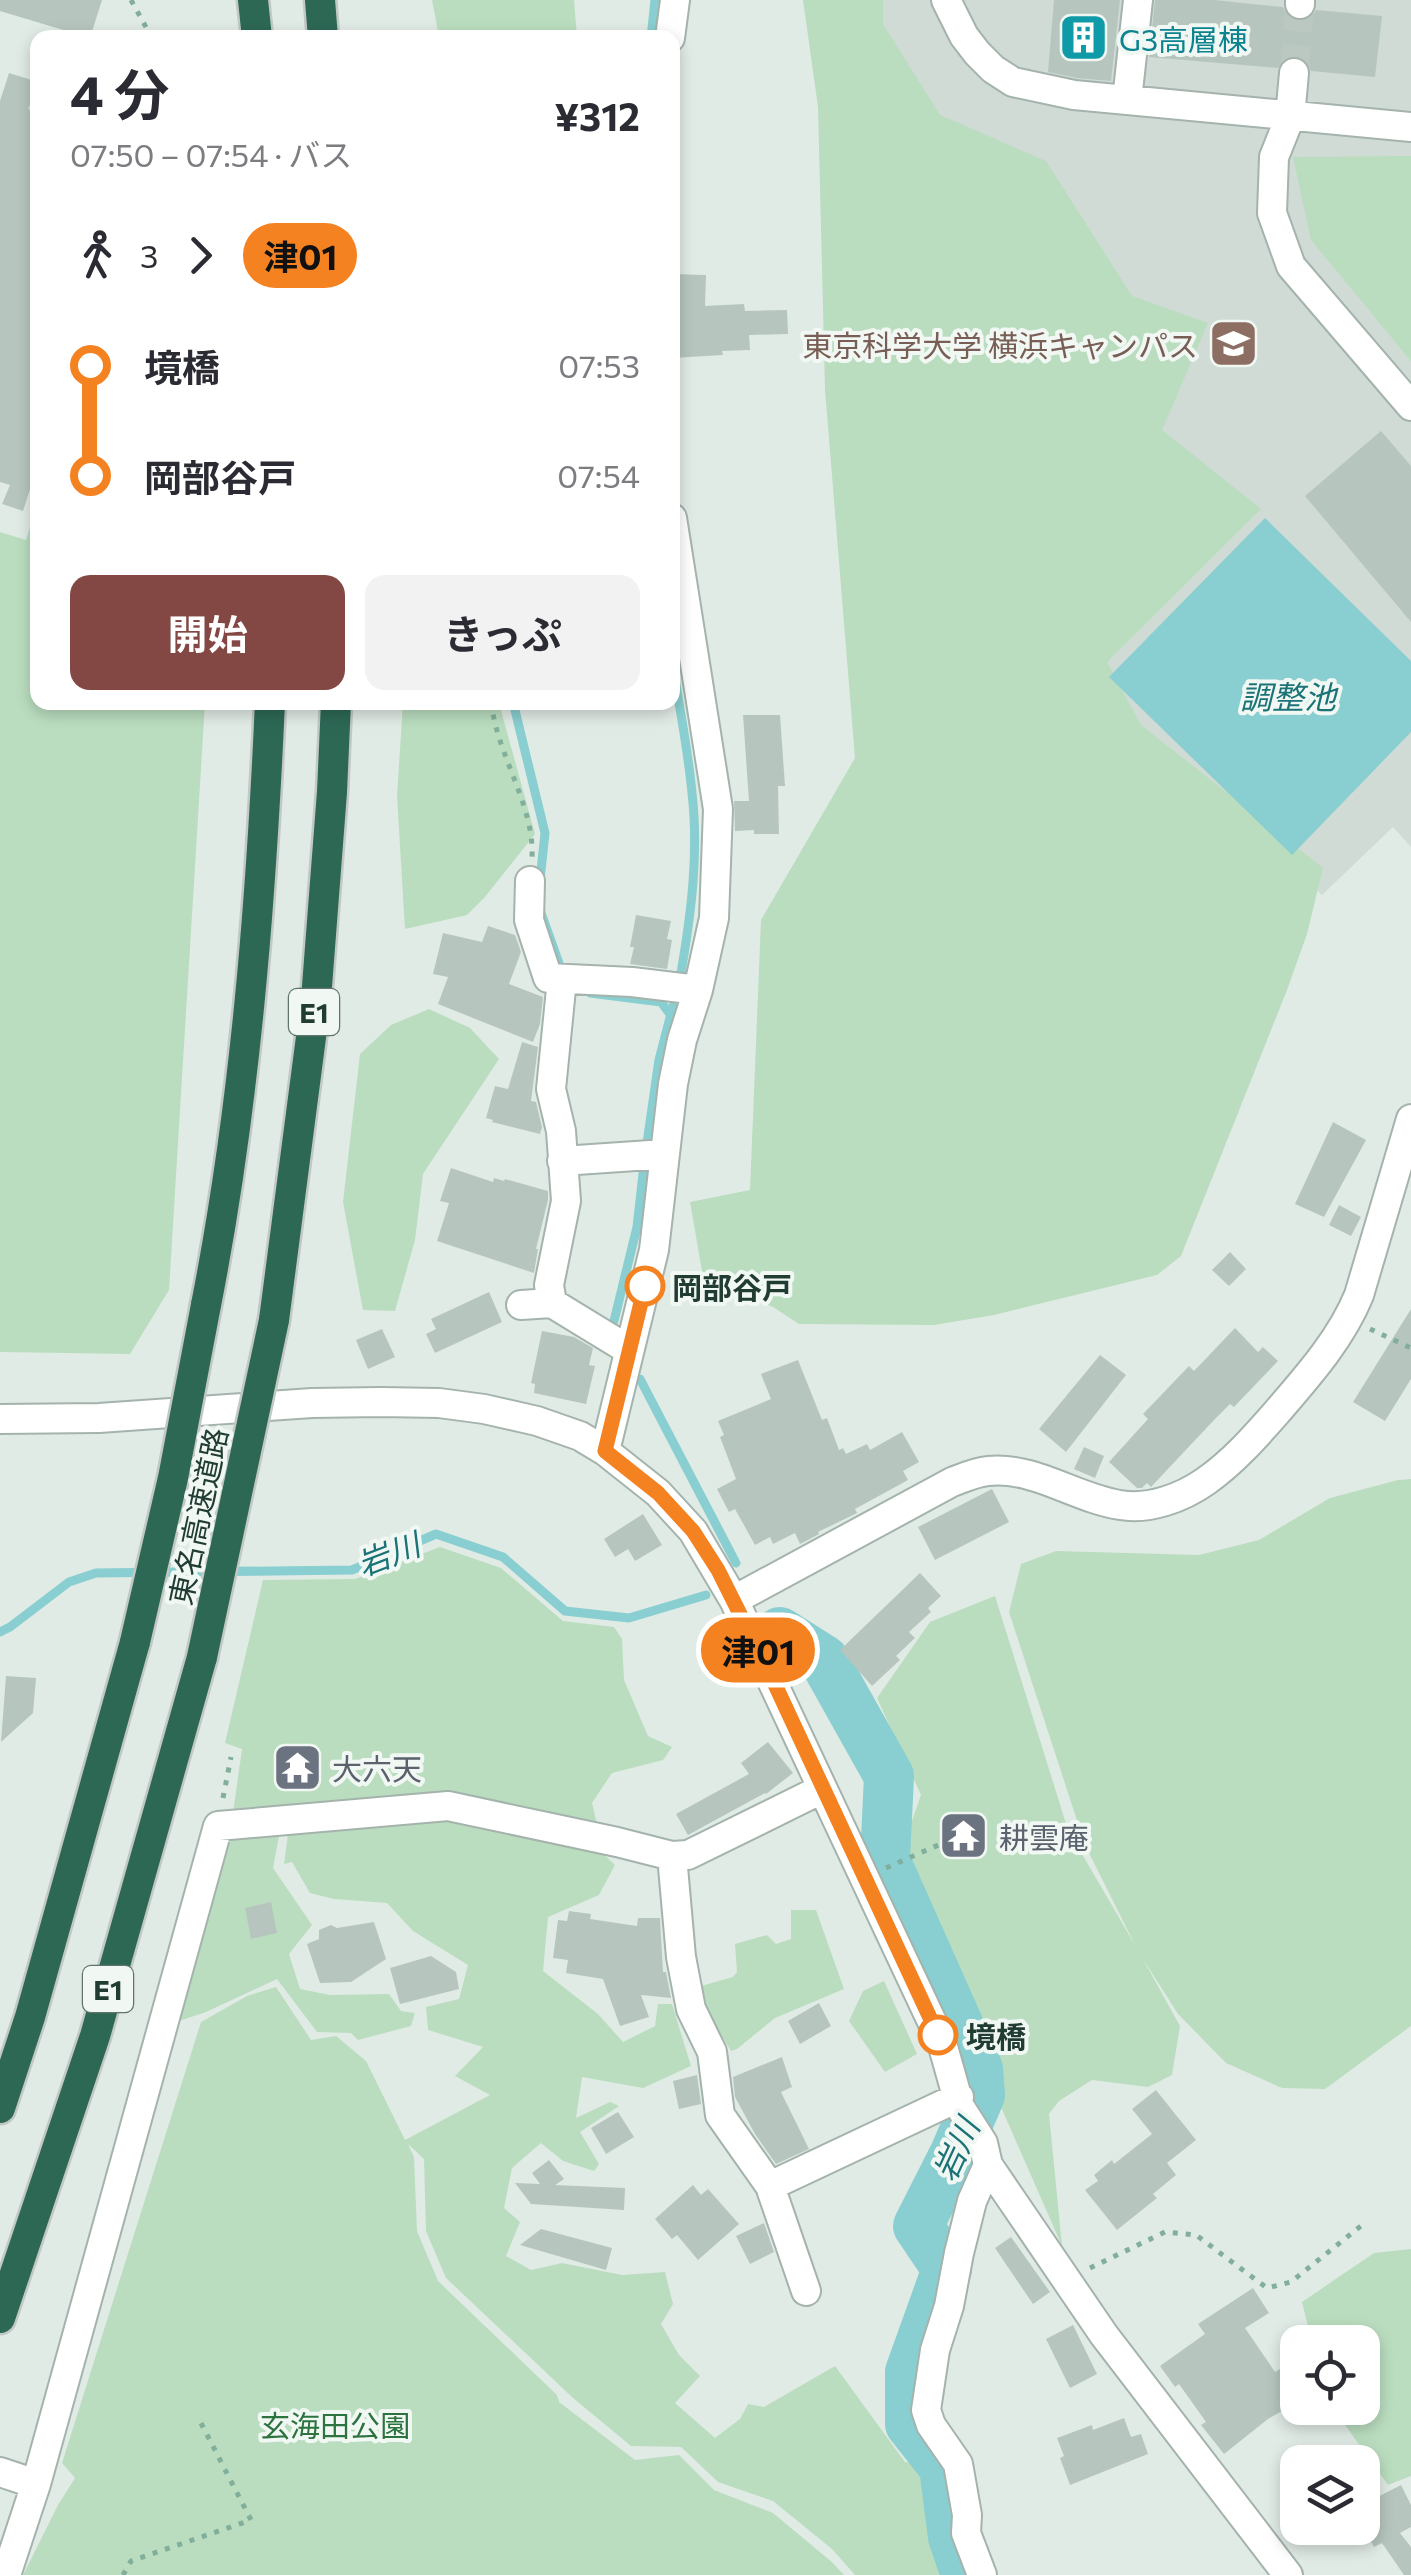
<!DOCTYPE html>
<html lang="ja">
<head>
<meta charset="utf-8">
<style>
  body { margin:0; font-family:Commissioner,"Noto Sans JP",sans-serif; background:#f2f2f3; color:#2b2b33; height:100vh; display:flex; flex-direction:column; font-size:38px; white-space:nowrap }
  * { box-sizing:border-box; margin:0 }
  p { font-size:32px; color:#7c7c81 }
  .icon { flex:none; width:55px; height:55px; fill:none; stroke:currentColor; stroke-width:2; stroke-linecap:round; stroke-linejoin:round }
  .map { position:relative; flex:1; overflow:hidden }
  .panel { position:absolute; left:30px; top:30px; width:650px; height:680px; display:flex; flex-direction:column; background:#fff; border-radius:20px; box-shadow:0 5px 15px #0003 }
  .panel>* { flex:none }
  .badge { padding:0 20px; border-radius:32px; font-size:35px; line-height:65px }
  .controls { position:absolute; left:1280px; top:2325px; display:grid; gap:20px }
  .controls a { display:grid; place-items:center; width:100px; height:100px; border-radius:20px; background:#fff; box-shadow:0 5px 15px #0003; font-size:50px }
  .map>.badge { position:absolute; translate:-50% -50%; box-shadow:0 0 0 5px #fff }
  .legs { display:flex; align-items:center; gap:15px; height:110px; padding:0 40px; font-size:32px }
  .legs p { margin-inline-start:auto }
  .summary { display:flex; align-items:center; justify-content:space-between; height:170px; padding:0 40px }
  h1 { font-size:55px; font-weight:700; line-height:75px }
  .action { display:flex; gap:20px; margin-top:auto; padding:20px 40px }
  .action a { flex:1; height:115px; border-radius:20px; background:#844844; color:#fff; font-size:40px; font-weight:700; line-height:115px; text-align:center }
  .action a+a { background:#f2f2f3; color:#2b2b33 }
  ul { padding:0 40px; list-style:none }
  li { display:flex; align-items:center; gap:35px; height:110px; font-size:38px }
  li i { display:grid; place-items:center; width:15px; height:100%; margin:0 12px; background:currentColor }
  li i::after { content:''; width:25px; height:25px; margin:-12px; border:8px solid; border-radius:50%; background:#fff }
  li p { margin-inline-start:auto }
  li:first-child i { background:linear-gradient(#0000 50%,currentColor 0) }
  li:last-child i { background:linear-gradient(currentColor 50%,#0000 0) }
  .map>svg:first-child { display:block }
  .built { fill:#cfdbd4 }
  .green { fill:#baddbf }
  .water { fill:#89ced0 }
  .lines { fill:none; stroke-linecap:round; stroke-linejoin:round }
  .stream { stroke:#89ced0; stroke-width:9 }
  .river { stroke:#89ced0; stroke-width:50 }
  .building { fill:#b6c6be }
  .minor-tunnel { stroke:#bbc8c1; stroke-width:28; stroke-dasharray:28 14; stroke-linecap:butt }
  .minor-casing { stroke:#a4b3ac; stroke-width:32 }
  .highway-casing { stroke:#c1c8c6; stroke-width:35 }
  .path { stroke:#81af9b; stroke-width:5; stroke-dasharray:5 8; stroke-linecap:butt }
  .minor { stroke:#fff; stroke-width:28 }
  .highway { stroke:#2d6855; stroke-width:30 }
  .highway-bridge-casing { stroke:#c1c8c6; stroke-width:35; stroke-linecap:butt }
  .highway-bridge { stroke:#2d6855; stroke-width:30 }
  .line-1-casing { stroke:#fff; stroke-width:22 }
  .line-1 { stroke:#f58220; stroke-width:15 }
  .stop-1-dot { fill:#fff; stroke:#f58220; stroke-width:5 }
  .labels { text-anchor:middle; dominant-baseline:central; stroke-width:8; stroke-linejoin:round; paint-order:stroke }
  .shield { fill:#f1f8f4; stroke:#5f746c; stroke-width:2.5 }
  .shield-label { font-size:28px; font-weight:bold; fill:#213c32 }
  .culture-label { font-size:30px; fill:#0d838f; stroke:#f1f8f4; text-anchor:start }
  .education-label { font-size:30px; fill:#785e54; stroke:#f1f8f4; text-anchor:end }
  .stop-label { font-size:30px; font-weight:bold; fill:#213c32; stroke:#f1f8f4; text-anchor:start }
  .street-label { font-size:30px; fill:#213c32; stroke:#f1f8f4 }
  .worship-label { font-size:30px; fill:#5b616d; stroke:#f1f8f4; text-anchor:start }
  .park-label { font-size:30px; fill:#2c733f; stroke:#f1f8f4 }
  .water-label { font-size:32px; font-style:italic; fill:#1c7377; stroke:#f1f8f4 }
</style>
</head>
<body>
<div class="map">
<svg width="1411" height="2575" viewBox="0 0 1411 2575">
  <rect width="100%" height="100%" fill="#e1ebe5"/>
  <path class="built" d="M 857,0 L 1411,0 L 1411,847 L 1393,827 L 1322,895 L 1263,832 L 1076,669 L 885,171 Z"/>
  <path class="green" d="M 432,0 L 574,0 L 577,37 L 439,37 Z
    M 803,0 L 883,0 L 883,24 L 940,115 L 1046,161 L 1132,296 L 1208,323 L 1162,430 L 1261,509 L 1107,662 L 1141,725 L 1323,868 L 1307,934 L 1287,990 L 1181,1256 L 1157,1275 L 994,1315 L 934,1325 L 799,1324 L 773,1307 L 703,1277 L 690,1202 L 750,1190 L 761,920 L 855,758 L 825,390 L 818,107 Z
    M 1411,156 L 1411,361 L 1311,240 L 1293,157 Z
    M 37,504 L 38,702 L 205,703 L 169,1290 L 130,1354 L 0,1352 L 0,532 L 26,540 Z
    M 403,703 L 499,703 L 535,834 L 485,897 L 467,915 L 405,929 L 397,796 Z
    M 429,1009 L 470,1028 L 499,1059 L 423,1174 L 415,1240 L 395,1311 L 363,1310 L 343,1202 L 360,1054 L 391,1025 Z
    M 1411,1479 L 1411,2026 L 1325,2089 L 1282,2088 L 1226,2063 L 1178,2014 L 1143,1959 L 1180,2026 L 1172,2075 L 1148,2087 L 1092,2080 L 1059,2101 L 1049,2114 L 1062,2246 L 997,2098 L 901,1852 L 921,1795 L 877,1698 L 930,1622 L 995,1596 L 1068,1830 L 1135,1945 L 1085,1845 L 1009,1612 L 1021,1564 L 1056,1551 L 1199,1555 L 1259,1540 L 1330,1498 L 1398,1480 Z
    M 440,1547 L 501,1568 L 563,1621 L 614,1627 L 622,1639 L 624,1680 L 648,1736 L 672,1747 L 663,1760 L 612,1773 L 592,1803 L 598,1828 L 465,1796 L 233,1813 L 242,1749 L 225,1743 L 263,1580 L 355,1579 Z
    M 449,1816 L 601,1852 L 615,1865 L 599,1895 L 548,1917 L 543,1971 L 598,2014 L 623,2042 L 655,2026 L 658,2004 L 672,2004 L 691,2066 L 643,2088 L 582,2077 L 576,2118 L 610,2102 L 619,2106 L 580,2132 L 599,2164 L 594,2171 L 563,2161 L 541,2143 L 512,2168 L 504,2208 L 520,2222 L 506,2256 L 531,2270 L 562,2263 L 622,2275 L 665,2272 L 673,2304 L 661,2324 L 679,2355 L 700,2376 L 675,2403 L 715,2438 L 740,2419 L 748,2404 L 764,2407 L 835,2366 L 905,2462 L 925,2464 L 936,2480 L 942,2548 L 952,2575 L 855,2575 L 832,2549 L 773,2501 L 718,2482 L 681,2447 L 631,2446 L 573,2398 L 446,2278 L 426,2231 L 424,2159 L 408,2144 L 414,2157 L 417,2231 L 438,2281 L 557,2395 L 559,2402 L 635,2460 L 679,2455 L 714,2490 L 773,2513 L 833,2563 L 844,2575 L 23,2575 L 58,2505 L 75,2478 L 62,2463 L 201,2022 L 247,1996 L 276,1987 L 311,2040 L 336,2036 L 366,2061 L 405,2140 L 490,2095 L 455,2076 L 483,2047 L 428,2030 L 426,2007 L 459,1999 L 468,1965 L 413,1931 L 387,1903 L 334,1899 L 310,1893 L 292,1862 L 284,1864 L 289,1827 Z
    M 280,1831 L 273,1868 L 312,1925 L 289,1954 L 300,1989 L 330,1995 L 389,1994 L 401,2011 L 415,2013 L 411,2026 L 358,2040 L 351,2033 L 317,2032 L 277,1979 L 206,2012 L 179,2021 L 231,1837 Z
    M 791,1910 L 816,1910 L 844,1989 L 775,2018 L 737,2049 L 731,2051 L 705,2010 L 701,1986 L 733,1977 L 737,1972 L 735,1944 L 767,1935 L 776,1944 L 791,1939 Z
    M 884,1981 L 917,2054 L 885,2072 L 849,2021 L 863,1991 Z
    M 1411,2249 L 1411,2476 L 1388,2485 L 1333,2408 L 1362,2408 L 1362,2342 L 1312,2342 L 1302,2302 L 1374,2253 Z"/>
  <path class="water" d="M 1265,518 L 1411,661 L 1411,732 L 1292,855 L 1109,677 Z"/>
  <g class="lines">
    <path class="stream" d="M 651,38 L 655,0
      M 672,661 C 679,705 688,749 692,793 C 699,854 691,914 681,973
      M 513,702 L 545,833 L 540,880
      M 540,910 L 560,966
      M 590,993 L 661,1002 L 670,1014
      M 647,1143 L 659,1060 L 673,1006
      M 614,1321 L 637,1227 L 644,1165
      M 640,1379 L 736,1563
      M 0,1632 L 10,1627 L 69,1582 L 96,1573 L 352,1570 L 436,1534 L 503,1557 L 565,1611 L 629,1618 L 706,1595"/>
    <path class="river" d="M 780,1632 L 824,1660 L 889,1776 L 885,1860 L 978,2069 L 980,2095 L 955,2153 L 918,2226 L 947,2269 L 910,2372 L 910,2424 L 944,2467 L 953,2537 L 966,2575"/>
  </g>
  <path class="building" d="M 0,0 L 102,0 L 90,38 L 0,11 Z
    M 1054,0 L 1120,0 L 1111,81 L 1077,78 L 1048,72 Z
    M 1155,0 L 1214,0 L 1283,7 L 1290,19 L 1299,21 L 1310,19 L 1316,10 L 1382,16 L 1375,77 L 1311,71 L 1305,59 L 1295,56 L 1286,58 L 1278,68 L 1149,57 Z
    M 9,73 L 38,82 L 38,88 L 28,109 L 38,112 L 38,464 L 23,511 L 2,504 L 10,485 L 0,482 L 0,101 Z
    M 672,274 L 706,275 L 705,306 L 744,304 L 745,311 L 787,310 L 788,334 L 749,335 L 750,350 L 722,351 L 723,355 L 672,358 Z
    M 1381,431 L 1411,466 L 1411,622 L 1305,496 Z
    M 743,715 L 780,715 L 785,786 L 778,786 L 779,834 L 754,834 L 754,830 L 735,831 L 734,801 L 749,801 Z
    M 636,915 L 671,921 L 667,939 L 672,940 L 667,969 L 630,964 L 634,947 L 630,947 Z
    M 488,926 L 515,935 L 521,952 L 509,984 L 543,997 L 540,1024 L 533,1042 L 438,1004 L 448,977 L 433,974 L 443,933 L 482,942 Z
    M 522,1042 L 538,1047 L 531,1101 L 536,1102 L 542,1127 L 540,1134 L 492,1122 L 493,1120 L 486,1118 L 495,1086 L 508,1089 Z
    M 1333,1122 L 1366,1140 L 1324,1217 L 1295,1204 Z
    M 451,1168 L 493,1182 L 494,1178 L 504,1181 L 505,1179 L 548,1191 L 548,1200 L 536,1249 L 538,1249 L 534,1273 L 437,1241 L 449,1203 L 440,1201 Z
    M 1339,1205 L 1361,1217 L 1351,1236 L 1329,1225 Z
    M 1230,1252 L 1246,1269 L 1229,1286 L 1212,1270 Z
    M 489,1292 L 502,1322 L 435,1353 L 426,1334 L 436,1329 L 431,1319 Z
    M 1411,1309 L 1411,1379 L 1385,1421 L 1353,1402 Z
    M 1235,1328 L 1258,1352 L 1263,1347 L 1278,1361 L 1234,1407 L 1230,1404 L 1214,1420 L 1151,1487 L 1147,1483 L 1142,1488 L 1137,1488 L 1109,1462 L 1148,1419 L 1143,1414 L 1189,1366 L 1194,1371 Z
    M 382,1329 L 395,1357 L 368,1369 L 356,1340 Z
    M 542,1331 L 574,1337 L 593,1348 L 589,1365 L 595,1366 L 586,1404 L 534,1393 L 535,1384 L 531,1383 Z
    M 1100,1355 L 1126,1375 L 1066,1452 L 1039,1429 Z
    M 798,1360 L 822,1420 L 827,1418 L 839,1450 L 843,1448 L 846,1454 L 867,1444 L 870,1450 L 902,1432 L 919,1462 L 903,1471 L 908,1480 L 855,1509 L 857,1513 L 818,1532 L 819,1534 L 808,1540 L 800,1544 L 795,1533 L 773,1544 L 770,1537 L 755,1545 L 735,1509 L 729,1512 L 717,1489 L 736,1479 L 720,1437 L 724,1435 L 718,1421 L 771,1399 L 761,1374 Z
    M 1084,1447 L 1104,1456 L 1095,1478 L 1074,1469 Z
    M 992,1489 L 1009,1522 L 935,1560 L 918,1527 Z
    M 643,1514 L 662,1545 L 635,1561 L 628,1549 L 615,1557 L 604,1539 Z
    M 920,1573 L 941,1596 L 928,1608 L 931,1612 L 909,1632 L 915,1638 L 896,1656 L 900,1660 L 872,1686 L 840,1650 Z
    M 6,1676 L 36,1678 L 33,1713 L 1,1742 Z
    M 768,1742 L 793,1773 L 766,1794 L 765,1793 L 688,1835 L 676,1814 L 749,1774 L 741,1763 Z
    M 271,1902 L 277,1933 L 251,1939 L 245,1908 Z
    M 569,1911 L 591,1914 L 590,1919 L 637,1926 L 638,1918 L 660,1918 L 663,1972 L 666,1972 L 671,1998 L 641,1995 L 649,2017 L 620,2026 L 603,1979 L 566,1973 L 568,1960 L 553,1958 L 558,1920 L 567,1921 Z
    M 374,1922 L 386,1959 L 351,1982 L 320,1983 L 307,1944 L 319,1939 L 319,1930 L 331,1925 L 337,1928 Z
    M 431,1956 L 456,1972 L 459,1989 L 400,2004 L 390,1968 Z
    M 819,2003 L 831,2026 L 800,2044 L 788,2021 Z
    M 782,2057 L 792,2087 L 781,2092 L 809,2149 L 776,2164 L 755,2134 L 735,2097 L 733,2077 Z
    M 697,2075 L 701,2104 L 679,2109 L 673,2081 Z
    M 1156,2090 L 1196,2140 L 1167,2163 L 1176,2175 L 1153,2194 L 1157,2198 L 1117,2230 L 1085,2190 L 1098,2181 L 1094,2175 L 1112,2160 L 1114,2164 L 1152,2134 L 1132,2109 Z
    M 618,2112 L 634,2137 L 606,2154 L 591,2128 Z
    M 549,2160 L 564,2179 L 555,2185 L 625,2188 L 624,2210 L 531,2204 L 515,2183 L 540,2184 L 532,2173 Z
    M 693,2185 L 701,2195 L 708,2189 L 739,2224 L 698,2260 L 677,2235 L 672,2239 L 655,2219 Z
    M 764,2223 L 774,2252 L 750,2264 L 736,2236 Z
    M 541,2229 L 612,2248 L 606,2270 L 520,2245 Z
    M 1011,2237 L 1050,2292 L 1033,2304 L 995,2248 Z
    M 1253,2288 L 1269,2313 L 1245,2328 L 1275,2372 L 1285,2366 L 1298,2388 L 1298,2402 L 1268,2419 L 1224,2454 L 1201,2425 L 1206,2422 L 1179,2384 L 1175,2387 L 1160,2366 L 1205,2334 L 1198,2324 Z
    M 1073,2325 L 1097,2374 L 1070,2388 L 1046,2339 Z
    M 1124,2418 L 1131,2437 L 1141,2434 L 1148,2454 L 1070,2485 L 1060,2458 L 1064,2456 L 1057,2438 L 1092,2425 L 1093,2430 Z
    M 1401,2485 L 1411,2505 L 1411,2527 L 1400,2533 L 1411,2547 L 1411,2575 L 1404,2575 L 1382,2543 L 1374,2547 L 1362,2524 L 1362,2505 Z"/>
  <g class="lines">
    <path class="minor-tunnel" d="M 1294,73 L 1300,4"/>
    <defs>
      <path id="minor" d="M 946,0 L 964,36 L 977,53 L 993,69 L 1013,82 L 1074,95 L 1411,127
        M 1300,4 L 1300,0
        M 670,38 L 675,0
        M 1294,73 L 1290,117 L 1274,157 L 1272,213 L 1291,266 L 1411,406
        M 1127,100 L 1138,0
        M 530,881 L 529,920 L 548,978 L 632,982 L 698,990
        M 562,979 L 551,1089 L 561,1131 L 566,1201 L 549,1285 L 552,1303 L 629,1350
        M 562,1161 L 665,1154
        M 521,1305 L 552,1303
        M 0,1419 L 99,1418 L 312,1403 L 381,1402 L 439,1403 L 484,1409 L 537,1421 L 580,1436 L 605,1451 L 658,1493 L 693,1531 L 734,1600 L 942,2043 L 960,2107 L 983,2143 L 988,2165 L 1104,2335 L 1288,2575
        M 605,1451 L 654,1250 L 673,1084 L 682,1040 L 698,990 L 714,918 L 718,809 L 672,518
        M 734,1600 L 952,1482 C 963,1478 976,1472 988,1471 C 1034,1466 1075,1498 1120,1505 C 1149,1510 1182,1498 1206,1481 C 1233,1462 1255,1437 1277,1412 C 1308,1376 1341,1339 1359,1295 L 1411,1119
        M 672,1856 L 681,1957 L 691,2009 L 712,2052 L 720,2115 L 770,2186 L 806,2291
        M 770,2186 L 959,2097
        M 0,2472 L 36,2484
        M 6,2575 L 36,2484 L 218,1826 L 448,1806 L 617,1842 L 672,1856 L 688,1855 L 822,1789
        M 982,2575 L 966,2533 L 967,2515 L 958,2464 L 931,2425 L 926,2410 L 935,2350 L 949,2306 L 959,2253 L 972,2201 L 988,2165"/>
      <path id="highway" d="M 253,0 L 257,38
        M 320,0 L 323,38
        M 206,1305 C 245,1107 261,904 270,702
        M 274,1320 L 316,999 L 332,792 L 336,702
        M 0,2108 L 30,2017 L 135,1642
        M 0,2318 L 95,2036 L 202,1657"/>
    </defs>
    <use href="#minor" class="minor-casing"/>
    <use href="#highway" class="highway-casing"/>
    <path class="path" d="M 131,0 L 152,38
      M 490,702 C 494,718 497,734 503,749 C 515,784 534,820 532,858
      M 1370,1329 L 1411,1348
      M 223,1798 L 231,1757
      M 886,1868 L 943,1843
      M 1090,2268 L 1165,2232 L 1196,2235 L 1267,2288 L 1291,2282 L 1362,2225
      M 123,2575 L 131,2561 L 251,2520 L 201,2423"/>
    <use href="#minor" class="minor"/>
    <use href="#highway" class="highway"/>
    <defs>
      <path id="highway-bridge" d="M 135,1642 L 173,1478 L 206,1305
        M 202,1657 L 274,1320"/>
    </defs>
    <use href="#highway-bridge" class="highway-bridge-casing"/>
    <use href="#highway-bridge" class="highway-bridge"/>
  </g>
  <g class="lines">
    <defs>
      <path id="line-1" d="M 645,1286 L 605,1451 L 658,1493 L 693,1531 L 718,1570 L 772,1678 L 938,2035"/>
    </defs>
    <use href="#line-1" class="line-1-casing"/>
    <use href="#line-1" class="line-1"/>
  </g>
  <defs>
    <symbol id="building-square" viewBox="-11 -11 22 22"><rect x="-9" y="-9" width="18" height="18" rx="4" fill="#0f9aa8" stroke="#f1f8f4"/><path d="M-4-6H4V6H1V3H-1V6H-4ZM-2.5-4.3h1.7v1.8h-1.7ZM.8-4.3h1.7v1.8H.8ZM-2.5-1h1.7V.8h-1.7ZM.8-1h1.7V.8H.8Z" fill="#fff"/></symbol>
    <symbol id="university-square" viewBox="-11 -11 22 22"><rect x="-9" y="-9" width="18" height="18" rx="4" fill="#8d6e63" stroke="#f1f8f4"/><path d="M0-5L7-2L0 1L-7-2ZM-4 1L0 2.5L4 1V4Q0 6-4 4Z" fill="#fff"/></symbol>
    <symbol id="temple-square" viewBox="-11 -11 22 22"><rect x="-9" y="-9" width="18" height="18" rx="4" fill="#6b7280" stroke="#f1f8f4"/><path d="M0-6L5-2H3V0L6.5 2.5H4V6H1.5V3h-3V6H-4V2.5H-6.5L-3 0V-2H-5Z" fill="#fff"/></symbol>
  </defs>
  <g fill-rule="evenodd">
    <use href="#building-square" x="1056" y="10" width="55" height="55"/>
    <use href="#university-square" x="1206" y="316" width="55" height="55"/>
    <use href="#temple-square" x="270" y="1740" width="55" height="55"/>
    <use href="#temple-square" x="936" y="1808" width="55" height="55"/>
  </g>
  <g class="stop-1-dot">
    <circle cx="645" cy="1286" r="18"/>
    <circle cx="938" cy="2035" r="18"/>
  </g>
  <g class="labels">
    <g class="shield">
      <rect x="289" y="989" width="50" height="46" rx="8"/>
      <rect x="83" y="1966" width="50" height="46" rx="8"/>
    </g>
    <g class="shield-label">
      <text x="314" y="1012">E1</text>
      <text x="108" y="1989">E1</text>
    </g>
    <g class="culture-label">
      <text x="1119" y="38">G3高層棟</text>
    </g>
    <g class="education-label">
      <text x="1198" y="344">東京科学大学 横浜キャンパス</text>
    </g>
    <g class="stop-label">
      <text x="672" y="1286">岡部谷戸</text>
      <text x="966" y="2035">境橋</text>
    </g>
    <g class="street-label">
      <text transform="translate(197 1516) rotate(-78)">東名高速道路</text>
    </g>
    <g class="worship-label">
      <text x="332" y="1767">大六天</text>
      <text x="999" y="1836">耕雲庵</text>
    </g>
    <g class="park-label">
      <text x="335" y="2424">玄海田公園</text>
    </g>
    <g class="water-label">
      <text x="1288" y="696">調整池</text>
      <text transform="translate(388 1553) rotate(-21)">岩川</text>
      <text transform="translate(955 2149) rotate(-65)">岩川</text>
    </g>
  </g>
</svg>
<div class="controls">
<a><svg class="icon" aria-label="locate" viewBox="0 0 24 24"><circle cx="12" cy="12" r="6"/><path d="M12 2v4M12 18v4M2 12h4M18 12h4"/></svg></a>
<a><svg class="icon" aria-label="layers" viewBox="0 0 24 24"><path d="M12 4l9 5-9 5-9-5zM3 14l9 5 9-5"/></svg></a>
</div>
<b class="badge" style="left:758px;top:1650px;background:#f58220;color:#111">津01</b>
<section class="panel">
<div class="summary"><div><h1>4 分</h1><p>07:50 – 07:54 · バス</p></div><b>¥312</b></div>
<div class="legs"><svg class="icon" aria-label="walk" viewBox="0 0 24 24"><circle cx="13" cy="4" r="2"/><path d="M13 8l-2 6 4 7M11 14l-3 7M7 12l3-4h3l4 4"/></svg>3<svg class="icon" aria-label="forward" viewBox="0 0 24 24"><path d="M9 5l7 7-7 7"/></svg><b class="badge" style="background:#f58220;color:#111">津01</b></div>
<ul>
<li><i style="color:#f58220"></i><b>境橋</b><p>07:53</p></li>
<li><i style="color:#f58220"></i><b>岡部谷戸</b><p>07:54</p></li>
</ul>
<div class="action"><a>開始</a><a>きっぷ</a></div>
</section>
</div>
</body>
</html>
